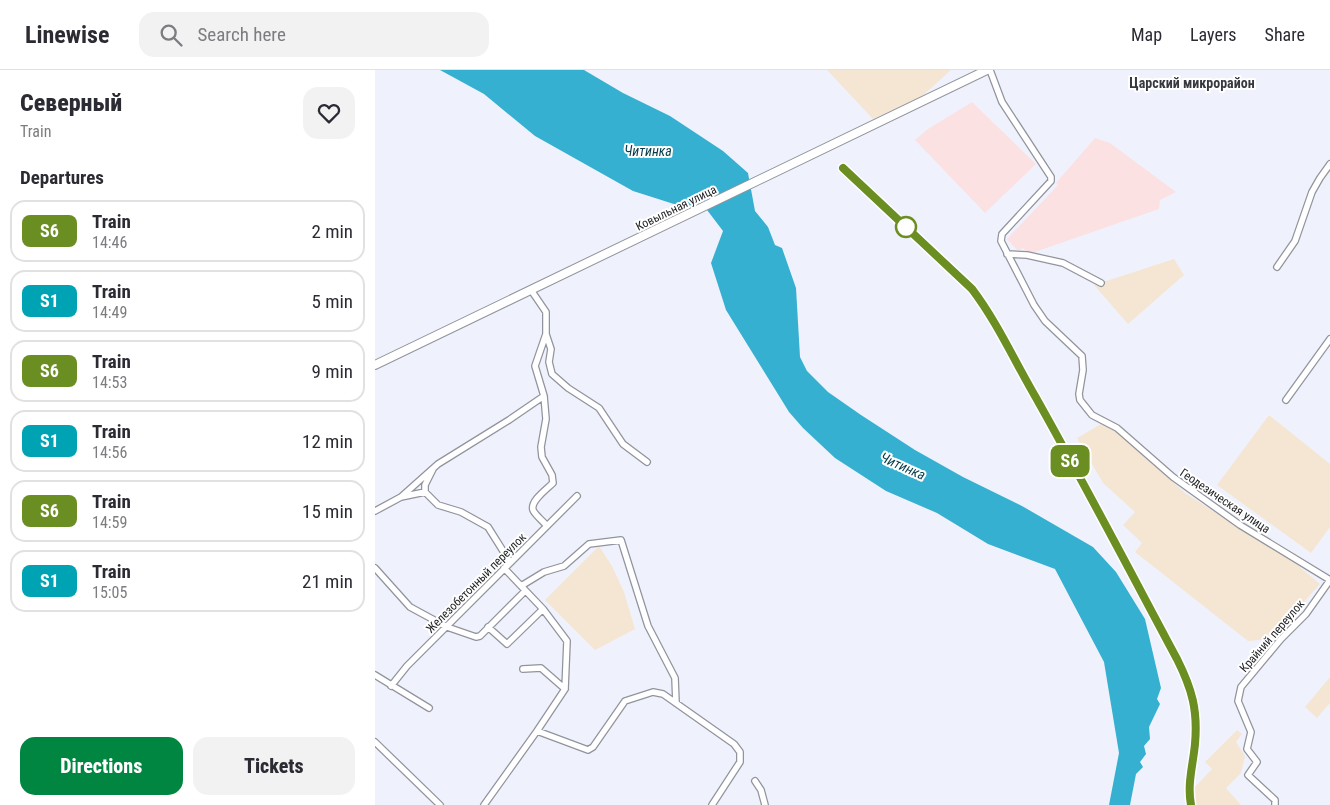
<!DOCTYPE html>
<html lang="en">
<head>
<meta charset="utf-8">
<style>
  body { margin:0; font-family:"Roboto Condensed",sans-serif; background:#f2f2f3; color:#2b2b33; height:100vh; display:flex; flex-direction:column; font-size:19px; white-space:nowrap }
  * { box-sizing:border-box; margin:0 }
  p { font-size:16px; color:#7c7c81 }
  .icon { flex:none; width:28px; height:28px; fill:none; stroke:currentColor; stroke-width:2; stroke-linecap:round; stroke-linejoin:round }
  .map { position:relative; flex:1; overflow:hidden }
  .drawer { display:flex; flex-direction:column; background:#fff; width:375px }
  .drawer>* { flex:none }
  .badge { padding:0 10px; border-radius:8px; font-size:18px; line-height:32px }
  .map>.badge { position:absolute; translate:-50% -50%; box-shadow:0 0 0 2px #fff }
  h2 { padding:0 20px; font-size:19px; line-height:45px }
  .round { display:grid; place-items:center; flex:none; width:52px; height:52px; border-radius:15px; background:#f2f2f3 }
  .summary { display:flex; align-items:center; justify-content:space-between; height:85px; padding:0 20px }
  h1 { font-size:24px; font-weight:800; line-height:38px }
  .action { display:flex; gap:10px; margin-top:auto; padding:10px 20px }
  .action a { flex:1; height:58px; border-radius:15px; background:#008641; color:#fff; font-size:20px; font-weight:800; line-height:58px; text-align:center }
  .action a+a { background:#f2f2f3; color:#2b2b33 }
  ul { padding:0; list-style:none }
  li { display:flex; align-items:center; gap:15px; height:62px; margin:0 10px 8px; padding:0 10px; border:2px solid #e1e1e2; border-radius:15px }
  li div { flex:1 }
  li b { display:block; font-size:19px }
  li em { font-style:normal }
  li .badge { min-width:55px; font-weight:700; text-align:center }
  header { display:flex; align-items:center; gap:30px; box-sizing:border-box; height:70px; padding:0 25px; background:#fff; border-bottom:1px solid #e1e1e2 }
  header strong { font-size:24px }
  nav { display:flex; gap:28px; margin-inline-start:auto; font-size:18px }
  .search { width:350px; height:45px; background:#f2f2f3; display:flex; align-items:center; gap:12px; box-sizing:border-box; padding:0 18px; border-radius:15px; color:#7c7c81; font-size:19px }
  main { display:flex; flex:1; min-height:0 }
  .map>svg:first-child { display:block }
  .commercial { fill:#fce1e2 }
  .industrial { fill:#f5e6d3 }
  .water { fill:#35b0d0 }
  .lines { fill:none; stroke-linecap:round; stroke-linejoin:round }
  .minor-casing { stroke:#91949c; stroke-width:8 }
  .secondary-casing { stroke:#91949c; stroke-width:10 }
  .minor { stroke:#fff; stroke-width:5.5 }
  .secondary { stroke:#fff; stroke-width:8 }
  .rail { stroke:#5a5b60; stroke-width:1; stroke-dasharray:10 5; stroke-linecap:butt }
  .line-casing { stroke:#fff; stroke-width:11 }
  .line { stroke:#6b8e23; stroke-width:8 }
  .stop-dot { fill:#fff; stroke:#6b8e23; stroke-width:2.5 }
  .labels { text-anchor:middle; dominant-baseline:central; stroke-width:4; stroke-linejoin:round; paint-order:stroke }
  .street-label { font-size:12px; fill:#1f2023; stroke:#fff }
  .neighbourhood-label { font-size:14px; font-weight:bold; fill:#363940; stroke:#fff }
  .water-label { font-size:14px; font-style:italic; fill:#053d4a; stroke:#fff }
</style>
</head>
<body>
<header>
<strong>Linewise</strong>
<div class="search"><svg class="icon" aria-label="search" viewBox="0 0 24 24"><circle cx="10" cy="10" r="6"/><path d="M15 15l6 6"/></svg>Search here</div>
<nav><a>Map</a><a>Layers</a><a>Share</a></nav>
</header>
<main>
<section class="drawer">
<div class="summary"><div><h1>Северный</h1><p>Train</p></div><a class="round"><svg class="icon" aria-label="heart" viewBox="0 0 24 24"><path d="M12 20l-8-8c-3-5 5-10 8-4 3-6 11-1 8 4z"/></svg></a></div>
<h2>Departures</h2>
<ul>
<li><span class="badge" style="background:#6b8e23;color:#fff">S6</span><div><b>Train</b><p>14:46</p></div><em>2 min</em></li>
<li><span class="badge" style="background:#00a3b4;color:#fff">S1</span><div><b>Train</b><p>14:49</p></div><em>5 min</em></li>
<li><span class="badge" style="background:#6b8e23;color:#fff">S6</span><div><b>Train</b><p>14:53</p></div><em>9 min</em></li>
<li><span class="badge" style="background:#00a3b4;color:#fff">S1</span><div><b>Train</b><p>14:56</p></div><em>12 min</em></li>
<li><span class="badge" style="background:#6b8e23;color:#fff">S6</span><div><b>Train</b><p>14:59</p></div><em>15 min</em></li>
<li><span class="badge" style="background:#00a3b4;color:#fff">S1</span><div><b>Train</b><p>15:05</p></div><em>21 min</em></li>
</ul>
<div class="action"><a>Directions</a><a>Tickets</a></div>
</section>
<div class="map">
<svg width="955" height="735" viewBox="0 0 955 735">
  <rect width="100%" height="100%" fill="#eff2fc"/>
  <path class="commercial" d="M 597,32 L 661,94 L 610,143 L 540,70 L 553,59 Z
    M 720,68 L 735,73 L 801,122 L 785,130 L 784,139 L 654,184 L 648,178 L 643,181 L 632,169 L 683,115 L 681,113 Z"/>
  <path class="industrial" d="M 452,0 L 576,0 L 544,29 L 498,49 Z
    M 799,189 L 809,205 L 753,254 L 719,215 Z
    M 894,345 L 955,394 L 955,457 L 936,483 L 842,415 Z
    M 731,351 L 810,423 L 920,493 L 945,514 L 896,569 L 873,571 L 760,482 L 767,473 L 748,455 L 760,442 L 728,413 L 702,368 Z
    M 224,476 L 237,496 L 249,522 L 260,559 L 220,580 L 170,530 Z
    M 955,607 L 955,633 L 942,648 L 930,637 Z
    M 862,660 L 867,664 L 861,672 L 870,686 L 866,703 L 851,718 L 866,735 L 819,735 L 817,730 L 819,718 L 837,699 L 830,692 Z"/>
  <path class="water" d="M 65,0 L 209,0 L 248,23 L 295,46 L 348,81 L 373,103 L 380,141 L 393,157 L 400,175 L 407,178 L 421,218 L 425,287 L 432,301 L 453,322 L 486,345 L 540,380 L 588,407 L 647,436 L 718,477 L 741,502 L 770,549 L 786,618 L 782,629 L 785,634 L 774,657 L 775,669 L 769,676 L 771,684 L 765,692 L 768,697 L 761,704 L 755,735 L 734,735 L 744,683 L 729,592 L 680,499 L 613,474 L 562,443 L 511,421 L 460,388 L 428,358 L 414,342 L 351,240 L 336,193 L 348,161 L 329,136 L 302,135 L 258,121 L 160,66 L 109,24 Z"/>
  <g class="lines">
    <defs>
      <path id="minor" d="M 615,0 L 627,32 L 676,107 L 676,111 L 627,164 L 626,171 L 659,235 L 670,251 L 707,286 L 708,300 L 704,324 L 705,330 L 717,345 L 742,358 L 798,407 L 865,455 L 955,510
        M 632,184 L 652,185 L 688,193 L 726,213
        M 902,197 L 920,171 L 937,122 L 945,108 L 955,94
        M 156,220 L 171,242 L 171,264 L 160,296 L 169,326 L 171,349 L 166,377 L 167,387 L 177,405 L 178,413 C 172,419 155,431 158,440 C 160,445 168,451 172,456
        M 171,264 L 176,279 L 174,292 L 177,304 L 193,318 L 224,338 L 248,374 L 272,392
        M 911,330 L 955,269
        M 50,422 L 50,415 L 58,399
        M 26,427 L 63,394 L 134,350 L 169,326
        M 0,441 L 26,427 L 50,422 L 63,435 L 86,442 L 113,457 L 135,492
        M 0,498 L 35,537 L 72,557 L 101,567 L 105,566 L 150,521
        M 129,498 L 168,539 L 192,571 L 190,619 L 162,661
        M 146,516 L 169,502 L 189,496 L 214,474 L 246,470 L 273,556 L 300,608 L 301,633
        M 113,557 L 132,574 L 168,539
        M 148,599 L 166,598 L 190,619
        M 0,605 L 54,638
        M 16,616 L 32,596 L 202,426
        M 0,672 L 65,735
        M 380,711 L 386,720 L 390,735
        M 109,735 L 162,661 L 213,680 L 218,677 L 250,631 L 278,622 L 288,624 L 359,674 L 365,682 L 365,692 L 337,735
        M 900,735 L 900,730 L 873,705 L 882,692 L 872,679 L 876,662 L 863,631 L 866,617 L 906,569 L 931,544 L 955,510"/>
      <path id="secondary" d="M 0,295 L 612,0"/>
    </defs>
    <use href="#minor" class="minor-casing"/>
    <use href="#secondary" class="secondary-casing"/>
    <use href="#minor" class="minor"/>
    <use href="#secondary" class="secondary"/>
    <path class="rail" d="M 468,98 L 590,211 L 611,237 L 721,436 L 802,589 L 816,618 L 819,633 L 820,666 L 814,713 L 816,735"/>
  </g>
  <g class="lines">
    <defs>
      <path id="line" d="M 468,98 L 597,219 C 622,252 639,290 660,326 C 709,413 755,501 802,589 C 817,619 823,640 820,674 C 818,695 812,714 816,735"/>
    </defs>
    <use href="#line" class="line-casing"/>
    <use href="#line" class="line"/>
  </g>
  <circle class="stop-dot" cx="531" cy="157" r="10"/>
  <g class="labels">
    <g class="street-label">
      <text transform="translate(301 138) rotate(-26)">Ковыльная улица</text>
      <text transform="translate(850 431) rotate(34)">Геодезическая улица</text>
      <text transform="translate(101 513) rotate(-45)">Железобетонный переулок</text>
      <text transform="translate(897 566) rotate(-49)">Крайний переулок</text>
    </g>
    <g class="neighbourhood-label">
      <text x="817" y="13">Царский микрорайон</text>
    </g>
    <g class="water-label">
      <text x="273" y="81">Читинка</text>
      <text transform="translate(528 396) rotate(24)">Читинка</text>
    </g>
  </g>
</svg>
<b class="badge" style="left:695px;top:391px;background:#6b8e23;color:#fff">S6</b>
</div>
</main>
</body>
</html>
